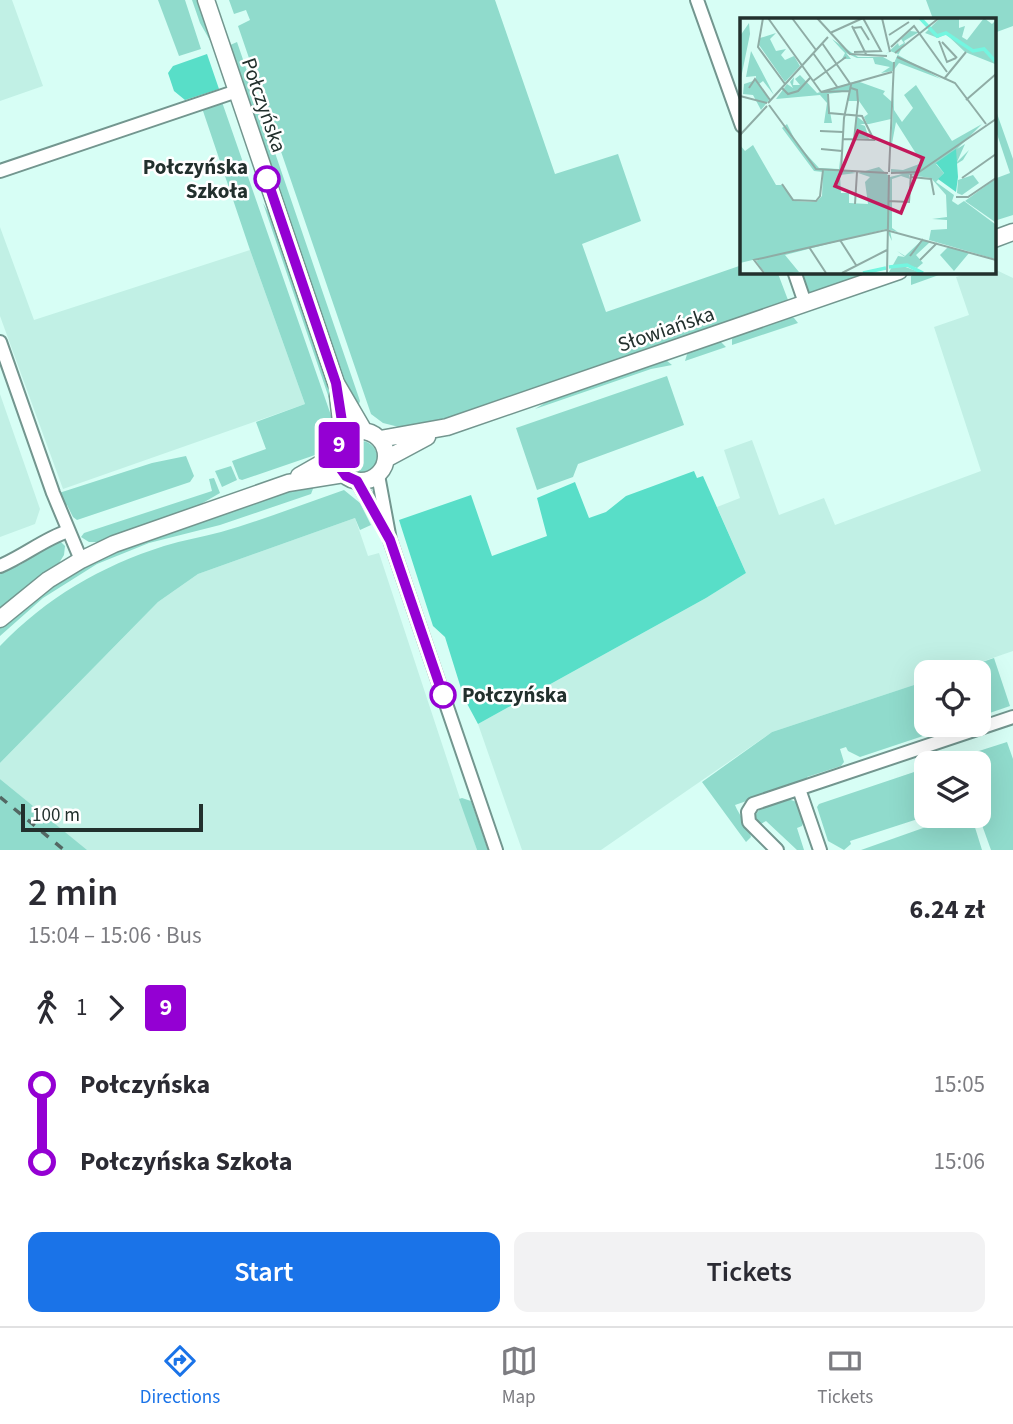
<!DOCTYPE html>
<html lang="en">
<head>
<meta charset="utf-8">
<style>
  body { margin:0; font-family:"Source Sans 3",sans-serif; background:#f2f2f3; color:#2b2b33; height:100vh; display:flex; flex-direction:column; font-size:26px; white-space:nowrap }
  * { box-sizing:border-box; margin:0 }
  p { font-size:23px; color:#7c7c81 }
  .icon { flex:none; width:38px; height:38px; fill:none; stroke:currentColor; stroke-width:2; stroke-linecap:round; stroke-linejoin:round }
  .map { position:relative; height:850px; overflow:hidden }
  .details { display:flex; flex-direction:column; background:#fff; flex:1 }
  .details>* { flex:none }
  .badge { padding:0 14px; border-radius:5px; font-size:24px; line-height:46px }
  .fabs { position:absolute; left:914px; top:660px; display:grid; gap:14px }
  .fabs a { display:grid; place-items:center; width:77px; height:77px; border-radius:14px; background:#fff; box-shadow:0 7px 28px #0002; font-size:35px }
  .scale { position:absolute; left:21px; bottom:18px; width:182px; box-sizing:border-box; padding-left:7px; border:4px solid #22302d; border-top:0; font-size:19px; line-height:24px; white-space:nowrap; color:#22302d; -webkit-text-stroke:5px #fff; paint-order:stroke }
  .map>.badge { position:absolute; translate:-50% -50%; box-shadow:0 0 0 4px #fff }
  .legs { display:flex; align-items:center; gap:10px; height:77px; padding:0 28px; font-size:23px }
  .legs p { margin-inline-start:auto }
  .overview { display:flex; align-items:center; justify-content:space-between; height:119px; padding:0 28px }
  h1 { font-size:38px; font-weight:600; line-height:52px }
  .primary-button { display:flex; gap:14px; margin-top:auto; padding:14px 28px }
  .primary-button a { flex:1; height:80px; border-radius:14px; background:#1a73e8; color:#fff; font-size:28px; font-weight:600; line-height:80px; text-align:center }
  .primary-button a+a { background:#f2f2f3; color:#2b2b33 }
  ul { padding:0 28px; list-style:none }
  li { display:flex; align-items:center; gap:24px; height:77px; font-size:26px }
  li i { display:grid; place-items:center; width:10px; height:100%; margin:0 9px; background:currentColor }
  li i::after { content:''; width:18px; height:18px; margin:-9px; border:5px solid; border-radius:50%; background:#fff }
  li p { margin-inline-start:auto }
  li:first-child i { background:linear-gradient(#0000 50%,currentColor 0) }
  li:last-child i { background:linear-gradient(currentColor 50%,#0000 0) }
  .tabs { display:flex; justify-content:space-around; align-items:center; height:98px; border-top:2px solid #e1e1e2; background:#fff; font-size:19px; color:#7c7c81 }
  .tabs a { display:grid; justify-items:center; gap:4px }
  .tabs .current { color:#1a73e8 }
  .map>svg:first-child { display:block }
  .built { fill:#c1f0e5 }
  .green { fill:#90dbcc }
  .forest { fill:#58dec8 }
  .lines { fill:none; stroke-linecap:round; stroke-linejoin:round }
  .minor-casing { stroke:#73968f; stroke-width:16 }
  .major-casing { stroke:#73968f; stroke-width:19 }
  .minor { stroke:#fff; stroke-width:12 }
  .major { stroke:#fff; stroke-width:16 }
  .rail { stroke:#536763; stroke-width:3.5; stroke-dasharray:9 9; stroke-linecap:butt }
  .line-1-casing { stroke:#fff; stroke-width:16 }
  .line-1 { stroke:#9400d3; stroke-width:10 }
  .stop-1-dot { fill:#fff; stroke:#9400d3; stroke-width:3.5 }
  .labels { text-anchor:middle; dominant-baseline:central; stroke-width:5; stroke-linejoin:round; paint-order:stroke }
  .street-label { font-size:21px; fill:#22302d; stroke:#fff }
  .stop-label { font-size:21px; font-weight:bold; fill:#22302d; stroke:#fff; text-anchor:end }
  .inset-river { fill:none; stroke:#73f6e0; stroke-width:3.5 }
  .inset-road { fill:none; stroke:#8faca5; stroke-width:2 }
  .view { fill:#c2185b; fill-opacity:0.15; stroke:#c2185b; stroke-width:3.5 }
  .inset-edge { fill:none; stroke:#22302d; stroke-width:3.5 }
</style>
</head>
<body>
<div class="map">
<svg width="1013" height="850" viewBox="0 0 1013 850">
  <rect width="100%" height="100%" fill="#d7fef5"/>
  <path class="built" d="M 0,0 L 12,0 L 43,86 L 0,101 Z
    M 0,227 L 34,320 L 250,250 L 305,404 L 63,489 L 0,316 Z
    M 994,269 L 1013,278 L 1013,651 L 952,672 L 926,672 L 926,681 L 772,732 L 601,850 L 522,850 L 478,724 L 706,598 L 746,573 L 717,507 L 740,498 L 724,450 L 752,440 L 779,515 L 824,498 L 835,525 L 981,471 L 934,327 L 969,315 L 956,277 L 975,271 L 994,271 Z
    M 0,394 L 40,509 L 35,524 L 0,537 Z
    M 355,518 L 368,556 L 379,553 L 477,850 L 86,850 L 0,779 L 0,763 L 158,602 L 198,574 Z"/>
  <path class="green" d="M 158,0 L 185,0 L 201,49 L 179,56 Z
    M 192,0 L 198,0 L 213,44 L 212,44 L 200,23 Z
    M 229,0 L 495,0 L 555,174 L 618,154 L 641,221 L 582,244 L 606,312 L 742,265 L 742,271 L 777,271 L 788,300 L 415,431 L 383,423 L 371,414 L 238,26 L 250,20 L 246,10 L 234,14 Z
    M 926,0 L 1013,0 L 1013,26 L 994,33 L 994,19 L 933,19 Z
    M 237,42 L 360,401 L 359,404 L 353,406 L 345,389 L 228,46 Z
    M 222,102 L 334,424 L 327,442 L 318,454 L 242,480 L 239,479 L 232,461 L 266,449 L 256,422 L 305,404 L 250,250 L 202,108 Z
    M 994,105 L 1013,159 L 1013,215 L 994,221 L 994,179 L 1010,173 L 994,125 Z
    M 263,203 L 275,224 L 336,408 L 334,413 Z
    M 799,271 L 876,271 L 807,294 Z
    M 920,271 L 950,271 L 911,285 L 911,276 Z
    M 788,316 L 794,318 L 798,323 L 732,345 L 732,339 L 736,335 Z
    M 720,341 L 726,347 L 685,361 L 688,351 Z
    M 666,360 L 672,365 L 651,369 L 535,409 L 558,395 Z
    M 667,376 L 684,425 L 578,464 L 573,477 L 537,490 L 516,428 Z
    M345 457a16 16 0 1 1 32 0a16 16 0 1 1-32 0Z
    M 186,456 L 194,476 L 190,482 L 77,520 L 73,517 L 67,505 L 64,506 L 59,493 L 152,463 Z
    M 231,466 L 237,480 L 222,487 L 215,471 Z
    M 214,478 L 220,493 L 194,508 L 101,542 L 89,542 L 81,537 L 84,533 L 212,491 L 209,479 Z
    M 316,481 L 311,494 L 220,525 L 149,543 L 97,564 L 43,598 L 0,636 L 0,628 L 15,614 L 63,578 L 124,547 Z
    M 344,490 L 360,503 L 371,525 L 360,530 L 355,518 L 198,574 L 158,602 L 0,763 L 0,646 C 46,598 101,566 164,546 C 183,540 202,537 221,532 C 263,520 303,504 344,490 Z
    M 59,540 L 65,546 L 64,555 L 59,563 L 0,610 L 0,573 L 20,565 Z
    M 994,658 L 1010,706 L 978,717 L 978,672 L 953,672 Z
    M 926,681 L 926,724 L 956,725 L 860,757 L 848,751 L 846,747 L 840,749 L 844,762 L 841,766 L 807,777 L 808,780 L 735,805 C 739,815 750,828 751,837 L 746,842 L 702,782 L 772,732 Z
    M 1007,742 L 1013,759 L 1013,850 L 991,850 L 978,814 L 978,763 L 957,763 L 957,758 Z
    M 926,768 L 927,816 L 850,841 L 851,844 L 844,850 L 828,841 L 817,807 L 819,804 Z
    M 0,779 L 87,850 L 0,850 Z
    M 462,798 L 471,801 L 488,850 L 477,850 L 459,799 Z
    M 788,799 L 797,802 L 804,820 L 802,826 L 797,828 L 804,850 L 797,850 L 766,821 L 759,825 L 753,818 L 760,809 Z
    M 957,816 L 973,821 L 982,850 L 861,850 Z"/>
  <path class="forest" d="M 207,54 L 219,89 L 185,100 L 174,91 L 168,73 L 173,66 Z
    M 694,471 L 697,478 L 703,476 L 746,573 L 706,598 L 478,724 L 464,698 L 445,637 L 433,626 L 399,520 L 471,495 L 492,556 L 547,536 L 537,498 L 575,482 L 589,518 L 606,512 L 626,496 Z"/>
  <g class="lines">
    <defs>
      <path id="minor" d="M 697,0 L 742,126
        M 0,171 L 237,91
        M 794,271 L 805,303
        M 0,342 L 53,493 L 81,560
        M 378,475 L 390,540 L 496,850
        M 357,481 L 382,524
        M 0,566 C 24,556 44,539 68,531
        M 799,789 L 820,850
        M 777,850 L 749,822 L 748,812 L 753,804 L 1013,717"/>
      <path id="major" d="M 206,0 L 336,383 L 364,431
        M 994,239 L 1013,232
        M 338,396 L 343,439
        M336 456a25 25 0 1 1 50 0a25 25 0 1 1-50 0Z
        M 380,439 L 447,427 L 899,271
        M 386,459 L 427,437
        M 299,476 L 336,455
        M 0,619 L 48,580 L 81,560 L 114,544 L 288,483 L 344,474"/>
    </defs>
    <use href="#minor" class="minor-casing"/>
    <use href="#major" class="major-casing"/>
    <use href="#minor" class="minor"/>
    <use href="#major" class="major"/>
    <path class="rail" d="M 0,797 L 64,850"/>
  </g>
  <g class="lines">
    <defs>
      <path id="line-1" d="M 267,179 L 336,383 L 343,428 L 343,439 L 337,452 L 338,465 L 346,476 L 357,481 L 390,540 L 443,695"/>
    </defs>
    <use href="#line-1" class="line-1-casing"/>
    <use href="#line-1" class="line-1"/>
  </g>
  <g class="stop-1-dot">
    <circle cx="267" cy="179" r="12"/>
    <circle cx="443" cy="695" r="12"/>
  </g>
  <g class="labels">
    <g class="street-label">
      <text transform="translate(264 105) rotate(71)">Połczyńska</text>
      <text transform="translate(666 329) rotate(-19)">Słowiańska</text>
    </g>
    <g class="stop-label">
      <text x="248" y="167">Połczyńska<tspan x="248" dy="24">Szkoła</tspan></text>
      <text x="462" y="695" text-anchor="start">Połczyńska</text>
    </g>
  </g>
  <g transform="translate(740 18)">
    <rect width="256" height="256" fill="#d7fef5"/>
    <path d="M 200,0 L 219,0 L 219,10 L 225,8 L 222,19 L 227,22 L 244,0 L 252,6 L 255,3 L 255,46 L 225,34 L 206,16 L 198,20 L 185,15 ZM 9,5 L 10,16 L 0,65 L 0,18 ZM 170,13 L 179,14 L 164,23 L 165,25 L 158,37 L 201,61 L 159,45 L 153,53 L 141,55 L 150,49 L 135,46 L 133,40 L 117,40 L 106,35 L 111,41 L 102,41 L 105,35 L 101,31 L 92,21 L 118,39 L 143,39 L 154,45 L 158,36 L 150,33 L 145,37 L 158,25 L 159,28 L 164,25 L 161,21 ZM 36,15 L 30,21 L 36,33 L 46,31 L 41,37 L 45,42 L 54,38 L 60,48 L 45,64 L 19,27 L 20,20 ZM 11,33 L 34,77 L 23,63 L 19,66 L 29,82 L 21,92 L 13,77 L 3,76 L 4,66 L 16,62 L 16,58 L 6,59 ZM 60,57 L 77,75 L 117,63 L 145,73 L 143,76 L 152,84 L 151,101 L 129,106 L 120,106 L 125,108 L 129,121 L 115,120 L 116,98 L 127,106 L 124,99 L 128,96 L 119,83 L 108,83 L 110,73 L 87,76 L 92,105 L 84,105 L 87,85 L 80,77 L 36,81 L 47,66 L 53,70 L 50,64 L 54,59 L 53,67 L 60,67 L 55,61 ZM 176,67 L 212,123 L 242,106 L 217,131 L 225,126 L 217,144 L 229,132 L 223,142 L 215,147 L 196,146 L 204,155 L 196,164 L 214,177 L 212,183 L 218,187 L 224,183 L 255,206 L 255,241 L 189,222 L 191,212 L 207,211 L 207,202 L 192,201 L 207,199 L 206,177 L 191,160 L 169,157 L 170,161 L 161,158 L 152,161 L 152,210 L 158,214 L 150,212 L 152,223 L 146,211 L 45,237 L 59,254 L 51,255 L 25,255 L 16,243 L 25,239 L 0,245 L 0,127 L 5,133 L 13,127 L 36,167 L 42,167 L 55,183 L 76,184 L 82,178 L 83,154 L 74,153 L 42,110 L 47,106 L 57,126 L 79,150 L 99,151 L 101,134 L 100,151 L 116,155 L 100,157 L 101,175 L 109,175 L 109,185 L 128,186 L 125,164 L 130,159 L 118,155 L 139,149 L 150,159 L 162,156 L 151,154 L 151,151 L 163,152 L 182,145 L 156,104 L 151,131 L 154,71 L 154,92 L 162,104 L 173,90 L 164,77 ZM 233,157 L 239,165 L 222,177 L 217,175 L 218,162 ZM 255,161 L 255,204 L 225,183 ZM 182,222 L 190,224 L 176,237 L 183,245 L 177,250 L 167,247 L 160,247 L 182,255 L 149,254 L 158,238 L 165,239 L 157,233 L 165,238 ZM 208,229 L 229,235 L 214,253 L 200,237 Z" fill="#90dbcc"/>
    <path d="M 216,131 L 218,159 L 216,174 L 198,161 L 204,155 L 196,145 Z" fill="#58dec8"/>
    <path class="inset-river" d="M 180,0 L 197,18 L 206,15 L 233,33 L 244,31 L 256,44M 149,249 L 167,247 L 183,255M 123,255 L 146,250"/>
    <path class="inset-road" d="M 23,0 L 18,29 L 45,66M 28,0 L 81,74M 52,0 L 76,32M 77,0 L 110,36 L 147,38M 142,0 L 150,34M 112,8 L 126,36M 113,10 L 121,9 L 129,22M 90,15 L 123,0M 149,17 L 169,4M 199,23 L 207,44 L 216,40M 202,24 L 217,40M 82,25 L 111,67 L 104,100 L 101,153M 151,29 L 174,8 L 207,54M 114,34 L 141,33 L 123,0M 73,35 L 98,70M 155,35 L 199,0M 157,39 L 215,65 L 246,106M 204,61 L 226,34M 73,63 L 106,39M 9,70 L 15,61 L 30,82M 42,70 L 48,76 L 58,73 L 70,60M 111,70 L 117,72 L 118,84 L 114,122M 81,74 L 152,54M 81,74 L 109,73M 88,76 L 89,95 L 122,98 L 134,122 L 102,121M 0,78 L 27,85M 226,82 L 256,56M 28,85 L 88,19M 29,87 L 76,151 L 148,155M 80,113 L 103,114M 0,117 L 27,88M 81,131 L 102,133M 149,154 L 154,44M 151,155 L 179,154 L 256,101M 171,159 L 191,161 L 194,177M 222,160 L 256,136M 42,166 L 53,182 L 76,183 L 80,178 L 83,152M 216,179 L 228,179 L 256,160M 148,183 L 169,184 L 171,156M 115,186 L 117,154M 100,222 L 116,247M 69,229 L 86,255M 170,238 L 183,221M 180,242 L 197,225M 24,255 L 14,242 L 146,212 L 256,242M 102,255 L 147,232M 147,255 L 149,157"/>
    <path class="view" d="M 118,113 L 183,140 L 161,195 L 95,168 Z"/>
    <rect width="256" height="256" class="inset-edge"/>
  </g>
</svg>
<div class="fabs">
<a><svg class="icon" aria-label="locate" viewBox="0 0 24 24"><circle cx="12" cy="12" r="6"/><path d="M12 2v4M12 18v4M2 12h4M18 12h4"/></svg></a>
<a><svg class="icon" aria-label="layers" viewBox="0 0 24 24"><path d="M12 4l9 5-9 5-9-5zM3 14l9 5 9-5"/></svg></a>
</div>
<div class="scale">100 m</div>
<b class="badge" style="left:339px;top:445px;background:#9400d3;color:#fff">9</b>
</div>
<section class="details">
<div class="overview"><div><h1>2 min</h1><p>15:04 – 15:06 · Bus</p></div><b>6.24 zł</b></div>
<div class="legs"><svg class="icon" aria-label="walk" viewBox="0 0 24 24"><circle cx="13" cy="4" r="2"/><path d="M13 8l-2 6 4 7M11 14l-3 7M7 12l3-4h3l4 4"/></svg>1<svg class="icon" aria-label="forward" viewBox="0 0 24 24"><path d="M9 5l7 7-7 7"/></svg><b class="badge" style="background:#9400d3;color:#fff">9</b></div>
<ul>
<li><i style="color:#9400d3"></i><b>Połczyńska</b><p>15:05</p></li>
<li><i style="color:#9400d3"></i><b>Połczyńska Szkoła</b><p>15:06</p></li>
</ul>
<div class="primary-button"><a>Start</a><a>Tickets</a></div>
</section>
<nav class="tabs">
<a class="current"><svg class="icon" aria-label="directions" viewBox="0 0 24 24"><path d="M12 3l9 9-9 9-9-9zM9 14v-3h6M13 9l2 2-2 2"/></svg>Directions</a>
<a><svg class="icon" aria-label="map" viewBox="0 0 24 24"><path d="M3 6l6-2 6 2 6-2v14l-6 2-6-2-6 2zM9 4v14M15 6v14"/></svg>Map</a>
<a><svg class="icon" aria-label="tickets" viewBox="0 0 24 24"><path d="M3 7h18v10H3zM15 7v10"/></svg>Tickets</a>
</nav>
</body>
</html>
